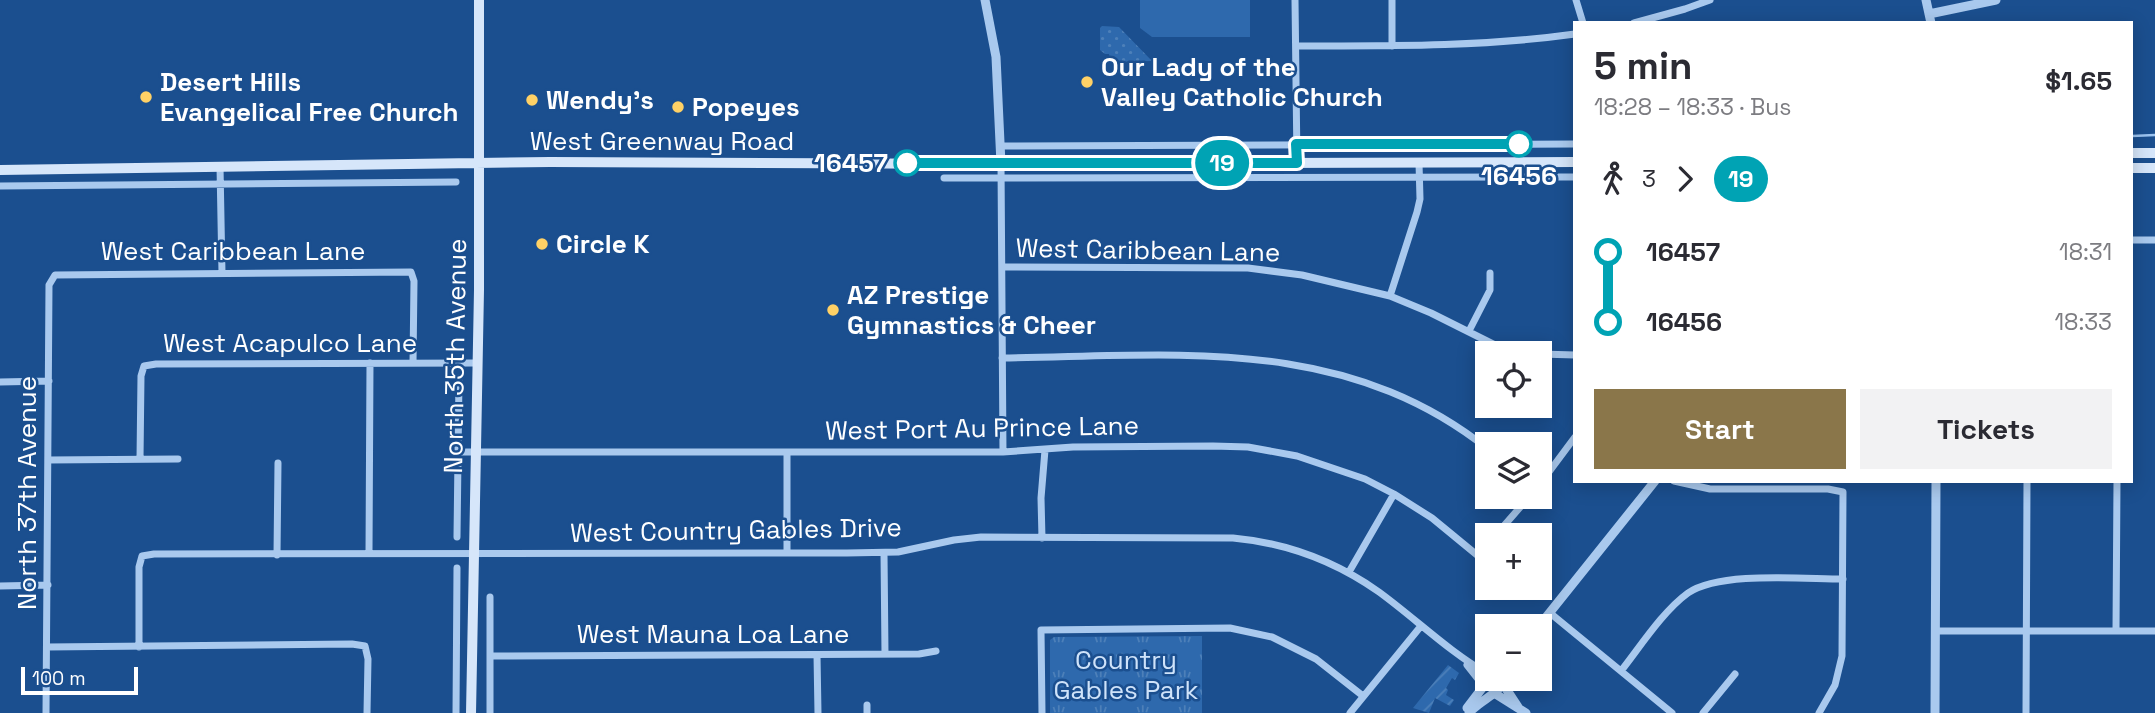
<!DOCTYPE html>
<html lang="en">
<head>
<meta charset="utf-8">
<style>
  body { margin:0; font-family:"Space Grotesk",sans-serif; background:#f2f2f3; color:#2b2b33; height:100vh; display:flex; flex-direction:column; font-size:26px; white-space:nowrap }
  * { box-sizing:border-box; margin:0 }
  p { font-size:23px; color:#7c7c81 }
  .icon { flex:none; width:38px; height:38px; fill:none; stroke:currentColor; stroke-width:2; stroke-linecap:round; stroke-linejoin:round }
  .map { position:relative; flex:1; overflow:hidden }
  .drawer { position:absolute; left:1573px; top:21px; width:560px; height:462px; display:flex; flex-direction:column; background:#fff; border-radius:0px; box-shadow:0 4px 18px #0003 }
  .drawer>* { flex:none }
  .badge { padding:0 14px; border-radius:23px; font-size:24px; line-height:46px }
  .buttons { position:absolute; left:1475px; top:341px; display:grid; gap:14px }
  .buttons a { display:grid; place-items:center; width:77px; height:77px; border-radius:0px; background:#fff; box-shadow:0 4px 18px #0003; font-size:35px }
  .scale { position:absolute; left:21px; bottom:18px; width:117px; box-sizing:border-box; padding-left:7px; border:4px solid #fff; border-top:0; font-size:19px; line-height:24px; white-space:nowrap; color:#fff; -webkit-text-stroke:5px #1b4f8f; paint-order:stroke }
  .map>.badge { position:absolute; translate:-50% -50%; box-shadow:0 0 0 4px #fff }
  .legs { display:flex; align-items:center; gap:10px; height:77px; padding:0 21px; font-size:23px }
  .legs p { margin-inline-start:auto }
  .summary { display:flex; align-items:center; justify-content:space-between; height:119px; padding:0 21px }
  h1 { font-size:38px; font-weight:600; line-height:52px }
  .cta { display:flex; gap:14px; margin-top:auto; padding:14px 21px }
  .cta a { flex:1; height:80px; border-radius:0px; background:#8a764a; color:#fff; font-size:28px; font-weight:600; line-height:80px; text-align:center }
  .cta a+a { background:#f2f2f3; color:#2b2b33 }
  ul { padding:0 21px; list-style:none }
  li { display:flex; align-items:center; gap:24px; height:70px; font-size:26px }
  li i { display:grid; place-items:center; width:10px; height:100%; margin:0 9px; background:currentColor }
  li i::after { content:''; width:18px; height:18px; margin:-9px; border:5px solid; border-radius:50%; background:#fff }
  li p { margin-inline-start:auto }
  li:first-child i { background:linear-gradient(#0000 50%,currentColor 0) }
  li:last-child i { background:linear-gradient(currentColor 50%,#0000 0) }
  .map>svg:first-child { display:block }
  .grass { fill:url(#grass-dots) }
  .park { fill:url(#park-tufts) }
  .garden { fill:url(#garden-furrows) }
  .pitch { fill:#2e69ad }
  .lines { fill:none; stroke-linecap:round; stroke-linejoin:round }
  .stream { stroke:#9cc4f0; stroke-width:2.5 }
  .minor { stroke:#a9c9ee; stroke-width:7 }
  .tertiary { stroke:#a9c9ee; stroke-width:9 }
  .secondary { stroke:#d6e6fa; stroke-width:10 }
  .line-1-casing { stroke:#fff; stroke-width:16 }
  .line-1 { stroke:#00a3b4; stroke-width:10 }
  .poi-dot { fill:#ffd166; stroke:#1b4f8f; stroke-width:2.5 }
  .stop-1-dot { fill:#fff; stroke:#00a3b4; stroke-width:3.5 }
  .labels { text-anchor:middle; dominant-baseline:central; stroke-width:5; stroke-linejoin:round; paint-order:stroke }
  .poi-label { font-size:26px; font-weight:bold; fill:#fff; stroke:#1b4f8f; text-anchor:start }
  .street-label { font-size:26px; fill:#fff; stroke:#1b4f8f }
  .stop-label { font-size:26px; font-weight:bold; fill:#fff; stroke:#1b4f8f; text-anchor:end }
  .park-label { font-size:26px; fill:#cfe3fa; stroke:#1b4f8f }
</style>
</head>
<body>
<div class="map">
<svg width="2155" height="713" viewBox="0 0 2155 713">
  <defs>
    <pattern id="grass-dots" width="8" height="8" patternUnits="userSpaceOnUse" patternTransform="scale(1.75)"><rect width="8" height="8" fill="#2e69ad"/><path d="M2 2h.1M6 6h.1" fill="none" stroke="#4d80b9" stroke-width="1.8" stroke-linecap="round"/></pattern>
    <pattern id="park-tufts" width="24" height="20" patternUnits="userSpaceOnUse" patternTransform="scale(1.75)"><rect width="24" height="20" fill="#2e69ad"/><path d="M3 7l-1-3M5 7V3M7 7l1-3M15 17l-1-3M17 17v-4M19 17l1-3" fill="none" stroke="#4d80b9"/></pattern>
    <pattern id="garden-furrows" width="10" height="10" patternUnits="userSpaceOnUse" patternTransform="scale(1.75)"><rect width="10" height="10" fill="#2e69ad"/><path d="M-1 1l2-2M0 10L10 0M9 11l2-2" fill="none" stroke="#4d80b9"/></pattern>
  </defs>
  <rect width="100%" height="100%" fill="#1b4f8f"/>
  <path class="grass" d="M 1102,26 L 1119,27 L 1152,61 L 1110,62 L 1109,54 L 1105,54 L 1100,50 L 1100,28 Z"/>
  <path class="park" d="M 1202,636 L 1202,713 L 1050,713 L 1050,640 L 1054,637 Z"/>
  <path class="garden" d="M 1448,665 L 1459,673 L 1455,680 L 1452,678 L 1446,688 L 1448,690 L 1446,695 L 1454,700 L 1450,706 L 1435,698 L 1429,713 L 1413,708 Z"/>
  <path class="pitch" d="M 1140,0 L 1250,0 L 1250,37 L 1152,37 L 1140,28 Z"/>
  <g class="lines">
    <path class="stream" d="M 2132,136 L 2155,135"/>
    <path class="minor" d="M 1295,0 L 1297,163
      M 1392,0 L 1392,46
      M 1576,0 L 1583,23
      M 1634,23 L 1685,9 L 1710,0
      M 1296,46 C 1389,46 1482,47 1575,34
      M 1001,146 L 1575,144
      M 1001,164 L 1003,452
      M 220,166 L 222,273
      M 944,178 L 1575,177
      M 0,186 L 456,182
      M 2132,240 L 2155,240
      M 1002,267 L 1248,268 L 1302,275 L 1390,296 L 1431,313 L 1495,345 L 1531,354
      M 1390,296 L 1417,212 L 1420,199 L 1419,163
      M 1469,331 L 1490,290 L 1490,273
      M 1540,354 L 1575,355
      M 1002,358 C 1175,356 1343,334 1488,449
      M 0,382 L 49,381
      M 458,452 L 1003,452 L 1073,447 L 1213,446 L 1248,447 L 1297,456 L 1365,479 L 1394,494 L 1432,518 L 1477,555 L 1488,543
      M 787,452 L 787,553
      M 140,459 L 141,376 L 144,366 L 156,364 L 478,363
      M 48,460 L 178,459
      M 1674,481 L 1710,489 L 1828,489 L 1843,492 L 1842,656 L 1835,685 L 1819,713
      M 1540,484 L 1575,437
      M 1495,536 L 1529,497
      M 457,537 L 459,378
      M 1042,538 L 1041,498 L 1045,450
      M 369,553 L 370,363
      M 884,553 L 885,654
      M 277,555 L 278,463
      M 1349,572 L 1394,494
      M 0,586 L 48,585
      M 1550,613 L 1672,713
      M 1935,631 L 2155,631
      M 2116,631 L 2117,481
      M 47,647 L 352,644 L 365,646 L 368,659 L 367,713
      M 139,647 L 139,567 L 142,556 L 154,554 L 847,553 L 898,552 L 954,540 L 981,537 L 1233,538 C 1287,543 1335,561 1379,592 C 1416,619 1448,651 1488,674
      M 817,655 L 818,713
      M 490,656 L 919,654 L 936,651
      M 1467,665 L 1482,684
      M 1621,671 C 1640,647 1663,611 1688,593 C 1720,571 1803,579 1843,579
      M 867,705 L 867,713
      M 46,713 L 49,285 L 55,275 L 411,272 L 414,281 L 413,363
      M 456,713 L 457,568
      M 490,713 L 490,597
      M 1042,713 L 1041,630 L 1230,628 L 1272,637 L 1316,659 L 1363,696
      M 1350,713 L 1421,626
      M 1703,713 L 1735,674
      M 2026,713 L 2027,481"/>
    <path class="tertiary" d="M 985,0 L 996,57 L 1001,164
      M 1926,0 L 1931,23
      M 1929,14 L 1996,0
      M 1539,626 L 1655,481
      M 1501,681 L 1518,707
      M 1494,693 L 1526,713
      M 1467,708 L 1483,687 L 1483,679 L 1488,675
      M 1469,713 C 1479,701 1498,694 1502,684
      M 1935,713 L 1936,481"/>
    <path class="secondary" d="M 2132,153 L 2155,153
      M 2132,168 L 2155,168
      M 0,170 L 550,162 L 1001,164 L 1575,162
      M 471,713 L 479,290 L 479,0"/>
  </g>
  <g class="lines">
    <defs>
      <path id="line-1" d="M 907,163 L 1297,163 L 1296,144 L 1519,144"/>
    </defs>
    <use href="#line-1" class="line-1-casing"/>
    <use href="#line-1" class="line-1"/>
  </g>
  <g class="poi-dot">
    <circle cx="1087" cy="82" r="7"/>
    <circle cx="146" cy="97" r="7"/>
    <circle cx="532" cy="100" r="7"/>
    <circle cx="678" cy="107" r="7"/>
    <circle cx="542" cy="244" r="7"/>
    <circle cx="833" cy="310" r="7"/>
  </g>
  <g class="stop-1-dot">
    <circle cx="1519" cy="144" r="12"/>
    <circle cx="907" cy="163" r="12"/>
  </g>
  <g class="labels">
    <g class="poi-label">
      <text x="1101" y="67">Our Lady of the<tspan x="1101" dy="30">Valley Catholic Church</tspan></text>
      <text x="160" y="82">Desert Hills<tspan x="160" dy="30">Evangelical Free Church</tspan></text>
      <text x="546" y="100">Wendy's</text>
      <text x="692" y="107">Popeyes</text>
      <text x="556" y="244">Circle K</text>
      <text x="847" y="295">AZ Prestige<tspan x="847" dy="30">Gymnastics &amp; Cheer</tspan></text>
    </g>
    <g class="street-label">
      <text x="662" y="141">West Greenway Road</text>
      <text transform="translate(1148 250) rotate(1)">West Caribbean Lane</text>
      <text x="233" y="251">West Caribbean Lane</text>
      <text x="290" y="343">West Acapulco Lane</text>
      <text transform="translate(455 356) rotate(-89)">North 35th Avenue</text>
      <text transform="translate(982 428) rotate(-1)">West Port Au Prince Lane</text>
      <text transform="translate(27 493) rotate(-90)">North 37th Avenue</text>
      <text transform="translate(736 530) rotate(-1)">West Country Gables Drive</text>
      <text x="713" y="634">West Mauna Loa Lane</text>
    </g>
    <g class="stop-label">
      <text x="888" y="163">16457</text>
      <text x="1519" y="176" text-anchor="middle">16456</text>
    </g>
    <g class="park-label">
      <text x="1126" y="660">Country<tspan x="1126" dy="30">Gables Park</tspan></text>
    </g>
  </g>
</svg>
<div class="buttons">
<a><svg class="icon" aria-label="locate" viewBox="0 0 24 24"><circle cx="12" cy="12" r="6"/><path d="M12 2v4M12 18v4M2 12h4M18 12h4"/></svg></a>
<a><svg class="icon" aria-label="layers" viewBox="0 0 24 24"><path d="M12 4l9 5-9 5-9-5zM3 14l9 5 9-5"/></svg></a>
<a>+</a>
<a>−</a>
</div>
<div class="scale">100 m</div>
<b class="badge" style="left:1222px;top:163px;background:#00a3b4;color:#fff">19</b>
<section class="drawer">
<div class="summary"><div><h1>5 min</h1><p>18:28 – 18:33 · Bus</p></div><b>$1.65</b></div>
<div class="legs"><svg class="icon" aria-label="walk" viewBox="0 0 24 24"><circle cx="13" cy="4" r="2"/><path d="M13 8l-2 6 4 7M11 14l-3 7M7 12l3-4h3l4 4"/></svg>3<svg class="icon" aria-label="forward" viewBox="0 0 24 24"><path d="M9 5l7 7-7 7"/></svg><b class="badge" style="background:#00a3b4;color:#fff">19</b></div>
<ul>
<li><i style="color:#00a3b4"></i><b>16457</b><p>18:31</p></li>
<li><i style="color:#00a3b4"></i><b>16456</b><p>18:33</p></li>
</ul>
<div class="cta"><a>Start</a><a>Tickets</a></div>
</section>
</div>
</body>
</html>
